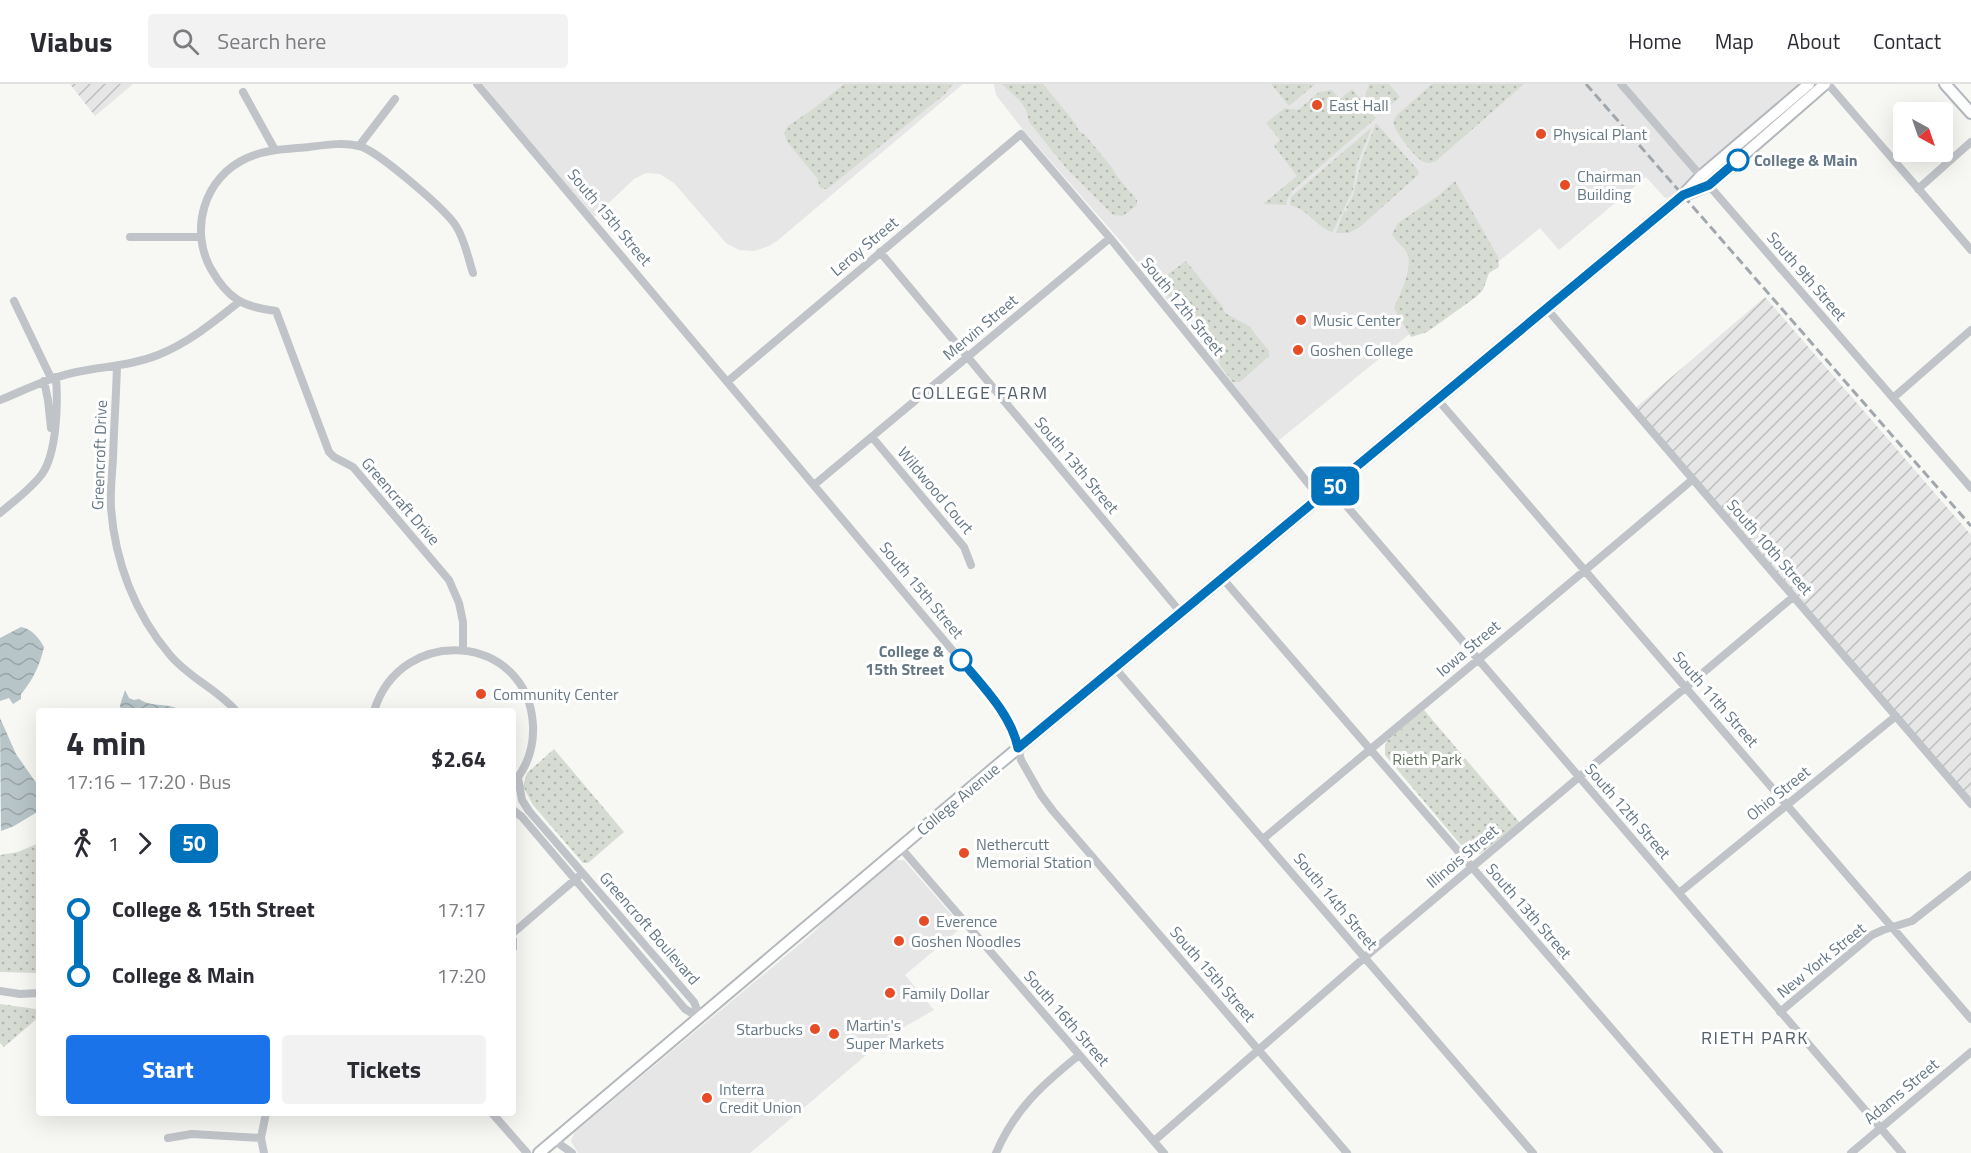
<!DOCTYPE html>
<html lang="en">
<head>
<meta charset="utf-8">
<style>
  body { margin:0; font-family:"Titillium Web",sans-serif; background:#f2f2f3; color:#2b2b33; height:100vh; display:flex; flex-direction:column; font-size:22px; white-space:nowrap }
  * { box-sizing:border-box; margin:0 }
  p { font-size:20px; color:#7c7c81 }
  .icon { flex:none; width:33px; height:33px; fill:none; stroke:currentColor; stroke-width:2; stroke-linecap:round; stroke-linejoin:round }
  .map { position:relative; flex:1; overflow:hidden }
  .sheet { position:absolute; left:36px; top:624px; width:480px; height:408px; display:flex; flex-direction:column; background:#fff; border-radius:6px; box-shadow:0 6px 24px #0002 }
  .sheet>* { flex:none }
  .badge { padding:0 12px; border-radius:9px; font-size:21px; line-height:39px }
  .needle { width:39px; rotate:140deg }
  .buttons { position:absolute; left:1893px; top:18px; display:grid; gap:12px }
  .buttons a { display:grid; place-items:center; width:60px; height:60px; border-radius:6px; background:#fff; box-shadow:0 6px 24px #0002; font-size:30px }
  .map>.badge { position:absolute; translate:-50% -50%; box-shadow:0 0 0 3px #fff }
  .legs { display:flex; align-items:center; gap:9px; height:66px; padding:0 30px; font-size:20px }
  .legs p { margin-inline-start:auto }
  .headline { display:flex; align-items:center; justify-content:space-between; height:102px; padding:0 30px }
  h1 { font-size:33px; font-weight:700; line-height:45px }
  .action { display:flex; gap:12px; margin-top:auto; padding:12px 30px }
  .action a { flex:1; height:69px; border-radius:6px; background:#1a73e8; color:#fff; font-size:24px; font-weight:700; line-height:69px; text-align:center }
  .action a+a { background:#f2f2f3; color:#2b2b33 }
  ul { padding:0 30px; list-style:none }
  li { display:flex; align-items:center; gap:21px; height:66px; font-size:22px }
  li i { display:grid; place-items:center; width:9px; height:100%; margin:0 8px; background:currentColor }
  li i::after { content:''; width:15px; height:15px; margin:-8px; border:4px solid; border-radius:50%; background:#fff }
  li p { margin-inline-start:auto }
  li:first-child i { background:linear-gradient(#0000 50%,currentColor 0) }
  li:last-child i { background:linear-gradient(currentColor 50%,#0000 0) }
  header { display:flex; align-items:center; gap:36px; box-sizing:border-box; height:84px; padding:0 30px; background:#fff; border-bottom:2px solid #e1e1e2 }
  header strong { font-size:28px }
  nav { display:flex; gap:33px; margin-inline-start:auto; font-size:21px }
  .search { width:420px; height:54px; background:#f2f2f3; display:flex; align-items:center; gap:15px; box-sizing:border-box; padding:0 21px; border-radius:6px; color:#7c7c81; font-size:22px }
  .map>svg:first-child { display:block }
  .built { fill:#e5e6e5 }
  .industrial { fill:url(#industrial-furrows) }
  .grass { fill:url(#grass-dots) }
  .water { fill:url(#water-waves) }
  .lines { fill:none; stroke-linecap:round; stroke-linejoin:round }
  .major-casing { stroke:#b3b8bc; stroke-width:14 }
  .minor { stroke:#c0c4c8; stroke-width:8 }
  .major { stroke:#fff; stroke-width:10 }
  .rail { stroke:#a1a8ad; stroke-width:3; stroke-dasharray:9 4.5; stroke-linecap:butt }
  .line-1-casing { stroke:#fff; stroke-width:14 }
  .line-1 { stroke:#0072bc; stroke-width:9 }
  .poi-dot { fill:#e64c25; stroke:#fff; stroke-width:2 }
  .stop-1-dot { fill:#fff; stroke:#0072bc; stroke-width:3 }
  .labels { text-anchor:middle; dominant-baseline:central; stroke-width:6; stroke-linejoin:round; paint-order:stroke }
  .poi-label { font-size:16px; fill:#667885; stroke:#fff; text-anchor:start }
  .stop-label { font-size:16px; font-weight:bold; fill:#667885; stroke:#fff; text-anchor:start }
  .street-label { font-size:16px; fill:#667885; stroke:#fff }
  .park-label { font-size:16px; fill:#667761; stroke:#fff }
  .neighbourhood-label { font-size:18px; letter-spacing:1.5px; fill:#54616a; stroke:#fff }
</style>
</head>
<body>
<header>
<strong>Viabus</strong>
<div class="search"><svg class="icon" aria-label="search" viewBox="0 0 24 24"><circle cx="10" cy="10" r="6"/><path d="M15 15l6 6"/></svg>Search here</div>
<nav><a>Home</a><a>Map</a><a>About</a><a>Contact</a></nav>
</header>
<div class="map">
<svg width="1971" height="1069" viewBox="0 0 1971 1069">
  <defs>
    <pattern id="industrial-furrows" width="10" height="10" patternUnits="userSpaceOnUse" patternTransform="scale(1.5)"><rect width="10" height="10" fill="#e5e6e5"/><path d="M-1 1l2-2M0 10L10 0M9 11l2-2" fill="none" stroke="#bdbfbf"/></pattern>
    <pattern id="grass-dots" width="8" height="8" patternUnits="userSpaceOnUse" patternTransform="scale(1.5)"><rect width="8" height="8" fill="#d7dcd3"/><path d="M2 2h.1M6 6h.1" fill="none" stroke="#b2b7b1" stroke-width="1.8" stroke-linecap="round"/></pattern>
    <pattern id="water-waves" width="16" height="10" patternUnits="userSpaceOnUse" patternTransform="scale(1.5)"><rect width="16" height="10" fill="#b7c4c8"/><path d="M0 5q4-4 8 0t8 0" fill="none" stroke="#99a4a8"/></pattern>
  </defs>
  <rect width="100%" height="100%" fill="#f7f7f4"/>
  <path class="built" d="M 483,0 L 963,0 L 777,157 L 769,162 L 754,167 L 739,166 L 726,159 L 674,99 L 660,90 L 646,89 L 634,95 L 593,134 Z
    M 994,0 L 1803,0 L 1710,77 L 1670,113 L 1665,114 L 1646,93 L 1559,166 L 1540,144 L 1278,357 L 1125,162 L 1024,47 L 996,11 Z
    M 896,776 L 904,776 L 962,843 L 905,891 L 934,926 L 890,951 L 750,1069 L 578,1069 L 571,1057 L 575,1048 L 813,849 L 832,828 Z"/>
  <path class="industrial" d="M 70,0 L 133,0 L 95,32 Z
    M 1765,213 L 1971,451 L 1971,716 L 1633,326 Z"/>
  <path class="grass" d="M 844,0 L 953,0 L 945,10 L 827,105 L 820,104 L 817,94 L 788,59 L 784,49 L 788,42 L 813,25 Z
    M 1002,0 L 1043,0 L 1075,39 L 1079,47 L 1086,52 L 1113,85 C 1116,93 1131,108 1137,116 L 1137,121 L 1123,132 L 1113,131 L 1067,85 L 1029,38 L 1027,28 L 1021,18 Z
    M 1271,0 L 1315,0 L 1289,22 Z
    M 1369,0 L 1389,0 L 1400,13 L 1379,31 L 1365,13 Z
    M 1432,0 L 1524,0 L 1436,77 C 1431,79 1427,80 1422,77 C 1414,72 1394,47 1393,38 L 1397,31 Z
    M 1352,5 L 1376,34 L 1292,107 L 1287,116 L 1286,121 L 1263,120 L 1297,92 L 1274,62 L 1280,56 L 1266,39 L 1285,24 L 1298,26 L 1319,8 L 1332,6 L 1340,15 Z
    M 1376,39 L 1417,85 L 1419,90 L 1360,143 L 1349,149 L 1336,149 L 1344,127 L 1346,128 L 1348,125 L 1346,124 L 1353,112 L 1361,78 Z
    M 1372,43 L 1357,80 L 1353,106 L 1333,147 L 1332,148 C 1315,142 1308,125 1290,121 L 1291,113 Z
    M 1455,97 L 1498,173 L 1499,183 L 1489,189 L 1483,206 L 1476,213 L 1427,248 L 1411,253 L 1394,224 C 1400,211 1414,182 1407,169 C 1403,162 1395,157 1392,150 L 1398,139 L 1438,112 Z
    M 1186,177 L 1222,222 L 1225,229 L 1249,242 L 1269,267 L 1269,272 L 1240,298 L 1233,298 L 1219,280 L 1220,273 L 1213,272 L 1210,268 L 1181,227 L 1162,204 L 1168,190 Z
    M 1424,626 L 1520,739 L 1480,770 L 1470,769 L 1466,767 L 1385,671 L 1385,661 L 1387,657 Z
    M 554,665 L 624,748 L 588,779 L 583,779 L 533,721 L 523,702 L 527,689 Z
    M 39,759 L 39,889 L 0,888 L 0,771 L 18,768 Z
    M 0,920 L 36,925 L 39,928 L 39,933 L 4,963 L 0,959 Z"/>
  <path class="water" d="M 21,543 C 32,545 39,554 44,563 C 40,581 33,596 21,610 L 21,615 L 13,620 L 9,614 L 0,617 L 0,554 Z
    M 125,606 L 129,614 L 134,616 L 139,615 C 152,624 169,618 182,627 L 121,627 L 120,621 Z
    M 0,634 L 16,670 L 39,703 L 39,727 L 14,742 L 1,747 Z"/>
  <g class="lines">
    <defs>
      <path id="major" d="M 1945,0 L 1971,29
        M 1687,110 L 1709,101 L 1825,0
        M 539,1069 L 999,680 L 1683,111 L 1701,92 L 1809,0"/>
    </defs>
    <use href="#major" class="major-casing"/>
    <path class="minor" d="M 477,0 L 979,598 L 1002,628 L 1014,648 L 1021,676 L 1041,711 L 1053,727 L 1347,1069
      M 1621,0 L 1971,404
      M 1828,0 L 1971,166
      M 243,8 L 275,66
      M 359,62 L 395,15
      M 1918,105 L 1971,58
      M 130,153 L 200,153
      M 880,168 L 1182,530
      M 14,217 L 51,294
      M 1547,225 L 1971,720
      M 117,283 C 116,313 114,344 113,374 C 112,391 110,408 111,424 C 115,478 135,530 170,571 C 189,594 217,605 236,627
      M 44,297 L 48,316 L 51,344
      M 727,298 L 1021,50 L 1110,154 L 1320,414
      M 1893,314 L 1971,246
      M 0,316 C 27,305 53,292 82,287 C 108,282 133,281 158,271 C 188,259 214,238 239,218
      M 1438,316 L 1971,935
      M 872,353 L 964,463 L 971,481
      M 814,401 L 1110,154
      M 1332,405 L 1902,1069
      M 0,429 C 14,417 31,405 42,390 C 57,369 58,319 56,293
      M 1223,495 L 1719,1069
      M 463,566 L 463,538 L 459,519 L 449,496 L 353,383 L 334,373 L 329,368 L 276,227 C 243,223 228,215 211,185 C 189,146 204,93 247,74 C 266,65 288,65 309,63 C 325,61 343,58 359,62 C 377,66 446,126 456,142 C 465,156 468,174 473,189
      M 1115,584 L 1533,1069
      M 374,627 C 401,539 528,549 533,641 C 534,662 528,681 515,697
      M 518,694 L 522,716 L 529,727 L 694,918 L 700,934
      M 513,726 L 522,733 L 685,925 L 700,934
      M 1263,755 C 1406,635 1550,517 1692,396
      M 901,764 L 1164,1069
      M 1679,809 L 1896,632
      M 513,849 L 578,793
      M 513,856 L 513,864
      M 0,907 L 20,910 L 39,909
      M 1780,928 L 1872,851 L 1883,846 L 1912,837 L 1971,791
      M 492,1029 L 527,1069
      M 168,1054 L 192,1050 L 261,1054
      M 554,1056 L 572,1069
      M 1154,1057 L 1364,874 L 1793,513
      M 264,1069 L 261,1054 L 266,1029
      M 996,1069 C 1015,1025 1042,1001 1078,972
      M 1851,1069 L 1971,968"/>
    <use href="#major" class="major"/>
    <path class="rail" d="M 1586,0 L 1971,442"/>
  </g>
  <g class="lines">
    <defs>
      <path id="line-1" d="M 961,576 C 982,602 1011,630 1018,664 L 1683,111 L 1709,101 L 1738,76"/>
    </defs>
    <use href="#line-1" class="line-1-casing"/>
    <use href="#line-1" class="line-1"/>
  </g>
  <g class="poi-dot">
    <circle cx="1317" cy="21" r="6"/>
    <circle cx="1541" cy="50" r="6"/>
    <circle cx="1565" cy="101" r="6"/>
    <circle cx="1301" cy="236" r="6"/>
    <circle cx="1298" cy="266" r="6"/>
    <circle cx="481" cy="610" r="6"/>
    <circle cx="964" cy="769" r="6"/>
    <circle cx="924" cy="837" r="6"/>
    <circle cx="899" cy="857" r="6"/>
    <circle cx="890" cy="909" r="6"/>
    <circle cx="815" cy="945" r="6"/>
    <circle cx="834" cy="950" r="6"/>
    <circle cx="707" cy="1014" r="6"/>
  </g>
  <g class="stop-1-dot">
    <circle cx="1738" cy="76" r="10"/>
    <circle cx="961" cy="576" r="10"/>
  </g>
  <g class="labels">
    <g class="poi-label">
      <text x="1329" y="21">East Hall</text>
      <text x="1553" y="50">Physical Plant</text>
      <text x="1577" y="92">Chairman<tspan x="1577" dy="18">Building</tspan></text>
      <text x="1313" y="236">Music Center</text>
      <text x="1310" y="266">Goshen College</text>
      <text x="493" y="610">Community Center</text>
      <text x="976" y="760">Nethercutt<tspan x="976" dy="18">Memorial Station</tspan></text>
      <text x="936" y="837">Everence</text>
      <text x="911" y="857">Goshen Noodles</text>
      <text x="902" y="909">Family Dollar</text>
      <text x="846" y="941">Martin's<tspan x="846" dy="18">Super Markets</tspan></text>
      <text x="803" y="945" text-anchor="end">Starbucks</text>
      <text x="719" y="1005">Interra<tspan x="719" dy="18">Credit Union</tspan></text>
    </g>
    <g class="stop-label">
      <text x="1754" y="76">College &amp; Main</text>
      <text x="944" y="567" text-anchor="end">College &amp;<tspan x="944" dy="18">15th Street</tspan></text>
    </g>
    <g class="street-label">
      <text transform="translate(610 133) rotate(50)">South 15th Street</text>
      <text transform="translate(864 162) rotate(-40)">Leroy Street</text>
      <text transform="translate(1807 192) rotate(49)">South 9th Street</text>
      <text transform="translate(1183 222) rotate(51)">South 12th Street</text>
      <text transform="translate(980 243) rotate(-40)">Mervin Street</text>
      <text transform="translate(99 371) rotate(-88)">Greencroft Drive</text>
      <text transform="translate(1077 381) rotate(50)">South 13th Street</text>
      <text transform="translate(936 406) rotate(50)">Wildwood Court</text>
      <text transform="translate(401 417) rotate(49)">Greencraft Drive</text>
      <text transform="translate(1770 463) rotate(49)">South 10th Street</text>
      <text transform="translate(922 506) rotate(50)">South 15th Street</text>
      <text transform="translate(1468 564) rotate(-40)">Iowa Street</text>
      <text transform="translate(1716 615) rotate(49)">South 11th Street</text>
      <text transform="translate(1778 709) rotate(-39)">Ohio Street</text>
      <text transform="translate(958 715) rotate(-40)">College Avenue</text>
      <text transform="translate(1628 727) rotate(49)">South 12th Street</text>
      <text transform="translate(1462 772) rotate(-40)">Illinois Street</text>
      <text transform="translate(1336 817) rotate(50)">South 14th Street</text>
      <text transform="translate(1529 827) rotate(49)">South 13th Street</text>
      <text transform="translate(650 844) rotate(49)">Greencroft Boulevard</text>
      <text transform="translate(1821 876) rotate(-39)">New York Street</text>
      <text transform="translate(1213 890) rotate(49)">South 15th Street</text>
      <text transform="translate(1067 934) rotate(49)">South 16th Street</text>
      <text transform="translate(1901 1007) rotate(-40)">Adams Street</text>
    </g>
    <g class="park-label">
      <text x="1427" y="675">Rieth Park</text>
    </g>
    <g class="neighbourhood-label">
      <text x="980" y="308">COLLEGE FARM</text>
      <text x="1755" y="953">RIETH PARK</text>
    </g>
  </g>
</svg>
<div class="buttons">
<a><svg class="needle" viewBox="-14 -14 28 28"><path d="M0-13l5 13h-10z" fill="#e53935"/><path d="M0 13l5-13h-10z" fill="#7c7c81"/></svg></a>
</div>
<b class="badge" style="left:1335px;top:402px;background:#0072bc;color:#fff">50</b>
<section class="sheet">
<div class="headline"><div><h1>4 min</h1><p>17:16 – 17:20 · Bus</p></div><b>$2.64</b></div>
<div class="legs"><svg class="icon" aria-label="walk" viewBox="0 0 24 24"><circle cx="13" cy="4" r="2"/><path d="M13 8l-2 6 4 7M11 14l-3 7M7 12l3-4h3l4 4"/></svg>1<svg class="icon" aria-label="forward" viewBox="0 0 24 24"><path d="M9 5l7 7-7 7"/></svg><b class="badge" style="background:#0072bc;color:#fff">50</b></div>
<ul>
<li><i style="color:#0072bc"></i><b>College &amp; 15th Street</b><p>17:17</p></li>
<li><i style="color:#0072bc"></i><b>College &amp; Main</b><p>17:20</p></li>
</ul>
<div class="action"><a>Start</a><a>Tickets</a></div>
</section>
</div>
</body>
</html>
